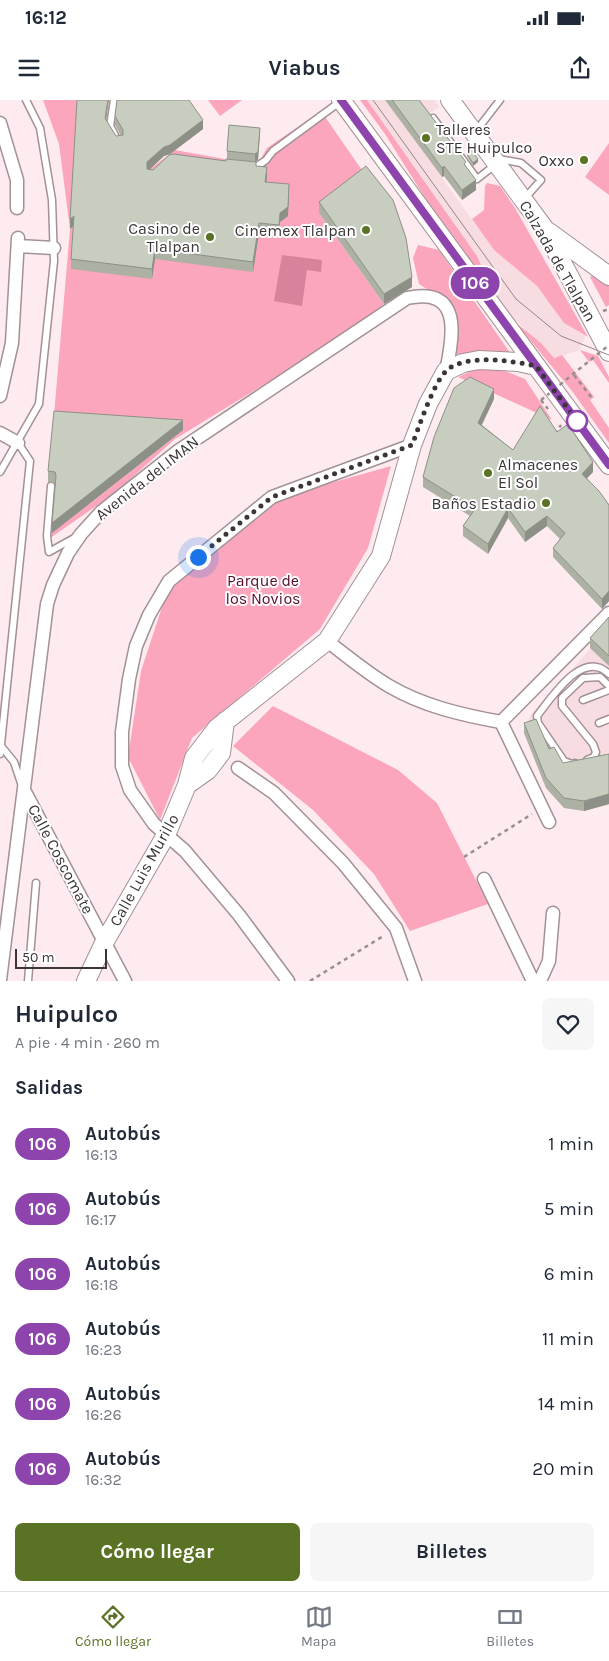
<!DOCTYPE html>
<html lang="es">
<head>
<meta charset="utf-8">
<style>
  body { margin:0; font-family:Karla,sans-serif; background:#f6f6f7; color:#1f2937; height:100vh; display:flex; flex-direction:column; font-size:19px; white-space:nowrap }
  * { box-sizing:border-box; margin:0 }
  p { font-size:16px; color:#747a83 }
  .icon { flex:none; width:28px; height:28px; fill:none; stroke:currentColor; stroke-width:2; stroke-linecap:round; stroke-linejoin:round }
  .map { position:relative; height:881px; overflow:hidden }
  .sheet { display:flex; flex-direction:column; background:#fff; flex:1 }
  .sheet>* { flex:none }
  .badge { padding:0 10px; border-radius:16px; font-size:18px; line-height:32px }
  .scale { position:absolute; left:15px; bottom:12px; width:92px; box-sizing:border-box; padding-left:5px; border:2px solid #3c3537; border-top:0; font-size:14px; line-height:18px; white-space:nowrap; color:#3c3537; -webkit-text-stroke:4px #fff; paint-order:stroke }
  .you { position:absolute; width:25px; height:25px; margin:-12px; border:4px solid #fff; border-radius:50%; background:#1a73e8; box-shadow:0 0 0 8px #1a73e833 }
  .map>.badge { position:absolute; translate:-50% -50%; box-shadow:0 0 0 2px #fff }
  h2 { padding:0 15px; font-size:19px; line-height:45px }
  .round { display:grid; place-items:center; flex:none; width:52px; height:52px; border-radius:8px; background:#f6f6f7 }
  .overview { display:flex; align-items:center; justify-content:space-between; height:85px; padding:0 15px }
  h1 { font-size:24px; font-weight:700; line-height:38px }
  .cta { display:flex; gap:10px; margin-top:auto; padding:10px 15px }
  .cta a { flex:1; height:58px; border-radius:8px; background:#5a7223; color:#fff; font-size:20px; font-weight:700; line-height:58px; text-align:center }
  .cta a+a { background:#f6f6f7; color:#1f2937 }
  ul { padding:0; list-style:none }
  li { display:flex; align-items:center; gap:15px; height:65px; padding:0 15px }
  li div { flex:1 }
  li b { display:block; font-size:19px }
  li em { font-style:normal }
  li .badge { min-width:55px; font-weight:700; text-align:center }
  .status { display:flex; justify-content:space-between; align-items:center; height:35px; padding:0 25px; background:#fff; direction:ltr }
  .status svg { height:14px; fill:currentColor }
  header { display:flex; justify-content:space-between; align-items:center; height:65px; padding:0 15px; background:#fff; font-size:22px; font-weight:700 }
  .dock { display:flex; justify-content:space-around; align-items:center; height:70px; border-top:1px solid #e0e1e3; background:#fff; font-size:14px; color:#747a83 }
  .dock a { display:grid; justify-items:center; gap:2px }
  .dock .selected { color:#5a7223 }
  .map>svg:first-child { display:block }
  .built { fill:#f7dce2 }
  .green { fill:#fca6bd }
  .water { fill:#d8839b }
  .lines { fill:none; stroke-linecap:round; stroke-linejoin:round }
  .lane-casing { stroke:#a29195; stroke-width:9 }
  .street-casing { stroke:#a29195; stroke-width:15 }
  .secondary-casing { stroke:#a29195; stroke-width:20 }
  .path { stroke:#9a8d90; stroke-width:2.5; stroke-dasharray:4 4; stroke-linecap:butt }
  .lane { stroke:#fff; stroke-width:6 }
  .street { stroke:#fff; stroke-width:12 }
  .secondary { stroke:#fff; stroke-width:18 }
  .tram { stroke:#938689; stroke-width:1 }
  .path-bridge { stroke:#9a8d90; stroke-width:2.5; stroke-dasharray:4 4; stroke-linecap:butt }
  .wall { fill:#acb1a4 }
  .shaded-wall { fill:#8c9086 }
  .building { fill:#c8cebf; stroke:#8c9086 }
  .line-casing { stroke:#fff; stroke-width:11 }
  .line { stroke:#8e44ad; stroke-width:8 }
  .walk { stroke:#3c3537; stroke-width:5; stroke-dasharray:0 9 }
  .poi-dot { fill:#5a7223; stroke:#fff; stroke-width:2 }
  .stop-dot { fill:#fff; stroke:#8e44ad; stroke-width:2.5 }
  .labels { text-anchor:middle; dominant-baseline:central; stroke-width:4; stroke-linejoin:round; paint-order:stroke }
  .poi-label { font-size:16px; fill:#3c3537; stroke:#fff; text-anchor:end }
  .street-label { font-size:16px; fill:#3c3537; stroke:#fff }
  .park-label { font-size:16px; fill:#590d2c; stroke:#fff }
</style>
</head>
<body>
<div class="status"><b>16:12</b><svg viewBox="0 0 49 12"><path d="M0 12V9h3v3zM5 12V6h3v6zM10 12V3h3v9zM15 12V0h3v12zM26 1h20v11H26zM47 4h2v5h-2z"/></svg></div>
<header><svg class="icon" aria-label="menu" viewBox="0 0 24 24"><path d="M4 6h16M4 12h16M4 18h16"/></svg>Viabus<svg class="icon" aria-label="share" viewBox="0 0 24 24"><path d="M12 15V3M7 8l5-5 5 5M5 13v7h14v-7"/></svg></header>
<div class="map">
<svg width="609" height="881" viewBox="0 0 609 881">
  <rect width="100%" height="100%" fill="#feebef"/>
  <path class="built" d="M 367,0 L 435,0 L 439,7 L 425,17 L 442,78 L 494,150 L 537,186 L 564,223 L 585,236 L 580,250 L 554,258 L 503,208 L 477,156 Z
    M 609,528 L 609,705 L 584,711 L 564,708 L 546,688 L 524,633 L 530,616 Z"/>
  <path class="green" d="M 43,0 L 78,0 L 71,129 L 175,50 L 257,65 L 267,48 L 321,11 L 366,76 L 319,113 L 384,204 L 357,228 L 175,339 L 115,393 L 43,443 L 70,129 L 59,44 Z
    M 208,0 L 242,0 L 220,16 Z
    M 360,0 L 367,0 L 477,156 L 495,196 L 425,98 L 385,34 Z
    M 609,43 L 609,95 L 585,77 Z
    M 487,83 L 500,86 L 515,108 L 588,237 L 564,223 L 537,186 L 494,150 L 472,119 L 484,110 L 485,86 Z
    M 418,145 L 439,150 L 513,257 L 458,259 L 448,203 L 419,184 L 413,158 Z
    M 593,175 L 609,186 L 609,205 L 606,207 L 590,177 Z
    M 516,223 L 541,243 L 554,258 L 562,255 L 594,297 L 590,300 L 609,328 L 609,343 L 572,291 Z
    M 580,250 L 598,256 L 609,277 L 609,283 L 593,260 L 589,262 Z
    M 495,267 L 525,279 L 552,320 L 458,277 L 473,270 Z
    M 391,366 L 368,448 L 320,529 L 192,638 L 160,720 L 128,657 L 141,571 L 166,495 L 218,439 L 288,395 Z
    M 273,606 L 398,670 L 437,703 L 488,804 L 410,831 L 374,774 L 313,710 L 233,646 Z"/>
  <path class="water" d="M 282,155 L 322,160 L 321,172 L 307,170 L 302,206 L 274,201 Z"/>
  <g class="lines">
    <defs>
      <path id="lane" d="M 114,0 L 110,26 L 118,41
        M 433,18 L 451,43
        M 476,31 L 500,0
        M 461,57 L 477,79 L 495,65
        M 499,59 L 521,63 L 541,80 L 525,98
        M 249,66 L 256,67 L 266,60 L 273,51 L 341,1
        M 0,372 L 39,304 L 54,161 L 52,100 L 40,28 L 26,0
        M 51,386 L 47,436 L 49,452 L 76,437
        M 583,600 L 609,590
        M 599,623 L 609,619
        M 1,646 L 14,662 L 21,683
        M 0,654 L 30,361 L 18,343
        M 587,660 L 594,657 L 596,652 L 593,644 L 562,606 L 562,598 L 583,578 L 600,577 L 609,586
        M 575,663 L 572,664 L 564,661 L 538,623 L 537,616 C 552,597 583,548 609,574
        M 28,881 L 36,783"/>
      <path id="street" d="M 0,23 L 17,80 L 17,108
        M 18,146 L 54,148
        M 0,296 L 12,243 L 18,138
        M 0,333 L 18,343
        M 327,541 C 347,556 367,573 389,586 C 423,606 462,615 501,622 L 609,513
        M 501,622 L 549,722
        M 238,668 L 274,693 L 343,763 L 396,828 L 415,881
        M 24,690 L 125,881
        M 484,779 L 533,881
        M 0,880 L 47,504 L 53,485 L 68,453 L 81,434 L 101,412 L 178,351 L 407,198 C 462,186 454,235 446,271
        M 288,881 L 239,815 L 185,751 L 154,724 L 130,690 L 122,666 L 122,632 L 129,579 L 136,546 L 149,515 L 169,481 L 272,397 L 412,345
        M 540,881 L 549,861 L 553,813"/>
      <path id="secondary" d="M 341,0 L 609,365
        M 450,0 L 544,128 L 609,252
        M 549,132 L 609,176
        M 187,685 L 208,670 L 221,653 L 225,621
        M 86,881 L 105,841 L 166,735 L 187,685 L 194,658 L 217,628 L 327,541 L 381,456 L 412,345 L 428,304 L 446,271 L 463,263 L 479,260 L 518,262 L 536,266"/>
    </defs>
    <use href="#lane" class="lane-casing"/>
    <use href="#street" class="street-casing"/>
    <use href="#secondary" class="secondary-casing"/>
    <path class="path" d="M 603,211 L 609,209
      M 574,275 L 592,298
      M 541,300 L 548,309
      M 555,334 L 561,325
      M 464,757 L 532,714
      M 310,881 L 385,835"/>
    <use href="#lane" class="lane"/>
    <use href="#street" class="street"/>
    <use href="#secondary" class="secondary"/>
    <path class="tram" d="M 373,0 L 516,199 L 561,236 L 609,255"/>
    <path class="path-bridge" d="M 541,300 L 609,245"/>
  </g>
  <path class="wall" d="M 385,0 L 419,0 L 466,66 L 476,90 L 462,100 L 444,76 L 442,77 Z
    M 115,16 L 203,29 L 170,54 L 164,56 L 150,69 L 153,70 L 256,66 L 267,77 L 266,82 L 289,94 L 288,116 L 280,122 L 279,134 L 259,133 L 253,172 L 155,159 L 152,179 L 71,169 L 71,159 L 74,127 L 70,129 L 106,20 L 116,36 L 121,36 L 115,25 Z
    M 260,35 L 258,60 L 255,62 L 227,59 L 227,51 Z
    M 467,54 L 478,62 L 473,66 L 467,56 Z
    M 319,102 L 412,187 L 384,204 L 319,113 Z
    M 494,299 L 482,325 L 513,350 L 557,332 L 593,372 L 587,378 L 609,405 L 609,501 L 602,509 L 553,457 L 553,448 L 560,439 L 547,426 L 525,442 L 508,418 L 488,454 L 463,436 L 463,426 L 470,416 L 423,387 L 423,377 Z
    M 183,330 L 52,433 L 55,384 L 55,382 L 48,382 L 48,371 Z
    M 609,517 L 609,566 L 590,548 L 590,538 Z
    M 524,623 L 563,663 L 609,654 L 609,704 L 584,711 L 564,708 L 546,688 L 524,633 Z"/>
  <path class="shaded-wall" d="M 108,0 L 109,0 L 105,28 L 105,18 Z
    M 203,20 L 203,29 L 170,54 L 164,56 L 147,72 L 147,62 L 164,47 Z
    M 260,28 L 258,60 L 255,62 L 255,54 Z
    M 478,59 L 478,62 L 473,66 L 473,63 Z
    M 444,66 L 444,76 L 442,77 L 442,68 Z
    M 267,67 L 267,77 L 265,92 L 265,82 Z
    M 476,80 L 476,90 L 462,100 L 462,90 Z
    M 289,84 L 288,116 L 280,122 L 279,134 L 280,113 Z
    M 74,116 L 74,126 L 70,129 L 70,119 Z
    M 259,123 L 259,133 L 253,172 L 253,162 Z
    M 155,149 L 155,159 L 152,179 L 152,169 Z
    M 412,177 L 412,187 L 384,204 L 384,194 Z
    M 494,289 L 494,299 L 478,332 L 478,323 Z
    M 183,320 L 183,330 L 52,433 L 52,423 Z
    M 593,362 L 593,372 L 582,383 L 582,374 Z
    M 508,408 L 508,418 L 488,454 L 488,444 Z
    M 547,416 L 547,426 L 525,442 L 525,432 Z
    M 609,491 L 609,501 L 602,509 L 602,499 Z
    M 609,694 L 609,704 L 584,711 L 584,701 Z"/>
  <path class="building" d="M 77,0 L 108,0 L 105,18 L 116,36 L 123,35 L 123,30 L 115,16 L 117,0 L 189,0 L 203,20 L 170,45 L 164,47 L 147,62 L 147,69 L 153,70 L 169,55 L 174,54 L 226,61 L 226,59 L 256,62 L 256,66 L 267,67 L 265,82 L 289,84 L 288,107 L 280,113 L 279,125 L 259,123 L 253,162 L 155,149 L 152,169 L 71,159 L 74,116 L 70,119 Z
    M 392,0 L 419,0 L 466,62 L 464,64 L 476,80 L 462,90 L 444,66 L 442,68 Z
    M 229,25 L 260,28 L 258,52 L 255,54 L 227,51 Z
    M 471,50 L 478,59 L 473,63 L 467,54 Z
    M 366,66 L 393,100 L 406,138 L 412,177 L 384,194 L 319,102 Z
    M 470,277 L 494,289 L 478,323 L 513,350 L 540,306 L 557,332 L 568,324 L 593,362 L 582,374 L 599,391 L 609,405 L 609,491 L 602,499 L 553,448 L 565,433 L 547,416 L 525,432 L 508,408 L 488,444 L 463,426 L 475,409 L 423,377 L 434,337 L 454,288 Z
    M 54,311 L 183,320 L 52,423 L 56,376 L 55,372 L 48,371 Z
    M 609,517 L 609,556 L 590,538 Z
    M 536,619 L 549,649 L 554,647 L 563,663 L 609,654 L 609,694 L 584,701 L 564,698 L 546,678 L 524,623 Z"/>
  <g class="lines">
    <defs>
      <path id="line" d="M 341,0 L 609,365"/>
    </defs>
    <use href="#line" class="line-casing"/>
    <use href="#line" class="line"/>
    <path class="walk" d="M 198,457 L 272,397 L 412,345 C 419,327 433,284 446,271 C 465,253 513,261 536,266 L 577,321"/>
  </g>
  <g class="poi-dot">
    <circle cx="426" cy="38" r="5"/>
    <circle cx="584" cy="60" r="5"/>
    <circle cx="366" cy="130" r="5"/>
    <circle cx="210" cy="137" r="5"/>
    <circle cx="488" cy="373" r="5"/>
    <circle cx="546" cy="403" r="5"/>
  </g>
  <circle class="stop-dot" cx="577" cy="321" r="10"/>
  <g class="labels">
    <g class="poi-label">
      <text x="436" y="29" text-anchor="start">Talleres<tspan x="436" dy="18">STE Huipulco</tspan></text>
      <text x="574" y="60">Oxxo</text>
      <text x="200" y="128">Casino de<tspan x="200" dy="18">Tlalpan</tspan></text>
      <text x="356" y="130">Cinemex Tlalpan</text>
      <text x="498" y="364" text-anchor="start">Almacenes<tspan x="498" dy="18">El Sol</tspan></text>
      <text x="536" y="403">Baños Estadio</text>
    </g>
    <g class="street-label">
      <text transform="translate(558 161) rotate(60)">Calzada de Tlalpan</text>
      <text transform="translate(147 378) rotate(-38)">Avenida del IMAN</text>
      <text transform="translate(61 759) rotate(62)">Calle Coscomate</text>
      <text transform="translate(144 770) rotate(-61)">Calle Luis Murillo</text>
    </g>
    <g class="park-label">
      <text x="263" y="480">Parque de<tspan x="263" dy="18">los Novios</tspan></text>
    </g>
  </g>
</svg>
<div class="scale">50 m</div>
<div class="you" style="left:198px;top:457px"></div>
<b class="badge" style="left:475px;top:183px;background:#8e44ad;color:#fff">106</b>
</div>
<section class="sheet">
<div class="overview"><div><h1>Huipulco</h1><p>A pie · 4 min · 260 m</p></div><a class="round"><svg class="icon" aria-label="heart" viewBox="0 0 24 24"><path d="M12 20l-8-8c-3-5 5-10 8-4 3-6 11-1 8 4z"/></svg></a></div>
<h2>Salidas</h2>
<ul>
<li><span class="badge" style="background:#8e44ad;color:#fff">106</span><div><b>Autobús</b><p>16:13</p></div><em>1 min</em></li>
<li><span class="badge" style="background:#8e44ad;color:#fff">106</span><div><b>Autobús</b><p>16:17</p></div><em>5 min</em></li>
<li><span class="badge" style="background:#8e44ad;color:#fff">106</span><div><b>Autobús</b><p>16:18</p></div><em>6 min</em></li>
<li><span class="badge" style="background:#8e44ad;color:#fff">106</span><div><b>Autobús</b><p>16:23</p></div><em>11 min</em></li>
<li><span class="badge" style="background:#8e44ad;color:#fff">106</span><div><b>Autobús</b><p>16:26</p></div><em>14 min</em></li>
<li><span class="badge" style="background:#8e44ad;color:#fff">106</span><div><b>Autobús</b><p>16:32</p></div><em>20 min</em></li>
</ul>
<div class="cta"><a>Cómo llegar</a><a>Billetes</a></div>
</section>
<nav class="dock">
<a class="selected"><svg class="icon" aria-label="directions" viewBox="0 0 24 24"><path d="M12 3l9 9-9 9-9-9zM9 14v-3h6M13 9l2 2-2 2"/></svg>Cómo llegar</a>
<a><svg class="icon" aria-label="map" viewBox="0 0 24 24"><path d="M3 6l6-2 6 2 6-2v14l-6 2-6-2-6 2zM9 4v14M15 6v14"/></svg>Mapa</a>
<a><svg class="icon" aria-label="tickets" viewBox="0 0 24 24"><path d="M3 7h18v10H3zM15 7v10"/></svg>Billetes</a>
</nav>
</body>
</html>
